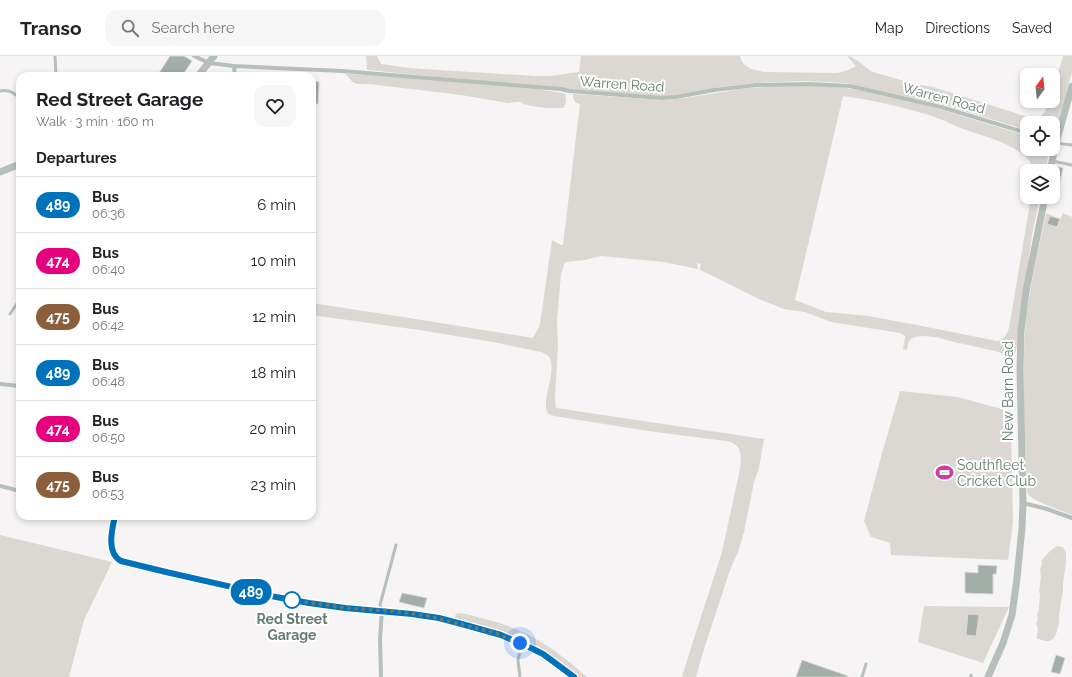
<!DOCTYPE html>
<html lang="en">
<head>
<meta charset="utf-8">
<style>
  body { margin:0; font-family:Raleway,sans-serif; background:#f6f6f6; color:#202124; height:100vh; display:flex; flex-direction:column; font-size:15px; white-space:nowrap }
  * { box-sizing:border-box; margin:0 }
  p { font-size:13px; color:#757577 }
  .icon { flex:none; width:22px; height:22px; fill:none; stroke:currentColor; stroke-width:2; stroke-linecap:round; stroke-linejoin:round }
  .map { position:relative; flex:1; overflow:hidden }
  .side { position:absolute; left:16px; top:16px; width:300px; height:448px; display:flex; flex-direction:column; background:#fff; border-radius:12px; box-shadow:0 2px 6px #0003 }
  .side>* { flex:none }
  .badge { padding:0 8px; border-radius:13px; font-size:14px; line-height:26px }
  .needle { width:26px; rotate:15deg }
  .fabs { position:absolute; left:1020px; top:12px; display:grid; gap:8px }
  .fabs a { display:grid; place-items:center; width:40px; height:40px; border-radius:8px; background:#fff; box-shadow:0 2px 6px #0003; font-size:20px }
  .you { position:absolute; width:20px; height:20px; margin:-10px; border:3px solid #fff; border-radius:50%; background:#1a73e8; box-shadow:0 0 0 6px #1a73e833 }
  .map>.badge { position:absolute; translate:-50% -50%; box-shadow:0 0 0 2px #fff }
  h2 { padding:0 20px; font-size:15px; line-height:36px }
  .round { display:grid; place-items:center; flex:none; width:42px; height:42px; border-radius:12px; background:#f6f6f6 }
  .overview { display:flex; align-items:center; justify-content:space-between; height:68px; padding:0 20px }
  h1 { font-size:19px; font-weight:700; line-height:30px }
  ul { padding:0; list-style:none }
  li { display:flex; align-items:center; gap:12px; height:56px; padding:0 20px; border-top:1px solid #e0e0e0 }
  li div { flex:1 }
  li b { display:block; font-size:15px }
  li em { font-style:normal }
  li .badge { min-width:44px; font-weight:700; text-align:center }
  header { display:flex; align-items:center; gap:24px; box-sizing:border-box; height:56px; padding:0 20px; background:#fff; border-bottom:1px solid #e0e0e0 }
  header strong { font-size:19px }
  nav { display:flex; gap:22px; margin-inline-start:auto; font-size:14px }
  .search { width:280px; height:36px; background:#f6f6f6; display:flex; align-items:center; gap:10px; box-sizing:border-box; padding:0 14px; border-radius:12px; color:#757577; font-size:15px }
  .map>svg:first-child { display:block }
  .green { fill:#dbd8d3; fill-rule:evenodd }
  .building { fill:#a2aea7; stroke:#d8d6d6 }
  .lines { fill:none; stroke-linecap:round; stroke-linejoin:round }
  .service { stroke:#b7bfbb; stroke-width:3 }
  .minor { stroke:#b7bfbb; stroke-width:4 }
  .tertiary { stroke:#b7bfbb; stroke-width:7 }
  .line-casing { stroke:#fff; stroke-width:9 }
  .line { stroke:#0072bc; stroke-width:6 }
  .walk { stroke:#657b70; stroke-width:4; stroke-dasharray:0 7.2 }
  .stop-dot { fill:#fff; stroke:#0072bc; stroke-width:2 }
  .labels { text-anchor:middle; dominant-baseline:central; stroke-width:4; stroke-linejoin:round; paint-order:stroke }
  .street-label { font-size:14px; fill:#657b70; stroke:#fff }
  .poi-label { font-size:14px; fill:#657b70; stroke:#fff; text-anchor:start }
  .stop-label { font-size:14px; font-weight:bold; fill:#657b70; stroke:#fff }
</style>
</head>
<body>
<header>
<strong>Transo</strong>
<div class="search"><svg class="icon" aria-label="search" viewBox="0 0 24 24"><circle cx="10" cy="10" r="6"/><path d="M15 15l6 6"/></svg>Search here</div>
<nav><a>Map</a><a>Directions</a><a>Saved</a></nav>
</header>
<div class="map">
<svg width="1072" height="621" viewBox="0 0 1072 621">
  <rect width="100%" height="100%" fill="#f6f4f4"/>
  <path class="green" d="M 366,0 L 377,0 L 381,8 L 409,12 L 535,20 L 550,20 L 579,16 L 581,0 L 740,0 L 742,6 L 745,9 L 751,13 L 764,16 L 837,17 L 846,15 L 856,10 L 847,0 C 855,0 865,12 873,16 L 915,28 L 933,31 L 1025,60 L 1034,61 L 1041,60 L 1045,56 L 1049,45 L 1053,45 L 1053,34 L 1063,0 L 1072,0 L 1072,16 L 1058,66 L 1053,75 L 1053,67 L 1027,67 L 1027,74 L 944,49 L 846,27 L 805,25 L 753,27 L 720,31 L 671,40 L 652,40 L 533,30 L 367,14 Z
    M 346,18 L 390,20 L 537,33 L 562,37 L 565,38 C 567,43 566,48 563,52 L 546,52 L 531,50 L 523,48 L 520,46 L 517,46 L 508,47 L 461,39 L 369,28 C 355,28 355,30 346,18 Z
    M 783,30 C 806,30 830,29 853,33 C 900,40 946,55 991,69 L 994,70 L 1015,76 L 1027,81 L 1027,93 L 1044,93 L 1048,100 L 1046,115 L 1034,115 C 1029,91 986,81 966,74 C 955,70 944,64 932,60 C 903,51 873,44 843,40 L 795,244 L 826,256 L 868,260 L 917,269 L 997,285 C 1005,284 1006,279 1009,272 L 1031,141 L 1040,141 L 1032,179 L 1016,295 L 1015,298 L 1011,300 C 993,294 973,290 954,286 C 944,283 921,276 911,283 C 908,284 908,291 907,294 L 903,293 L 905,282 L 905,280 L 900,277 L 831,266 L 805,256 L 784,253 L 759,243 L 713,220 L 700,214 L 700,212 L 701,208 L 697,207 L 698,213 L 664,206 L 601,200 L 585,204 L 565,206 L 561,218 L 557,264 L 558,291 L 555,342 L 556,352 L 764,383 L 759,412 L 754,426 L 744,476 L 738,496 L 730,514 L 705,590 L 696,621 L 682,621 L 688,601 L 722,496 L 740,413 L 741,404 C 741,392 737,387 726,385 L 648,375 L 554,360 C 552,360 549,358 548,357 C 540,347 558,312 549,301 C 547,298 543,297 541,296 L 493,286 L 419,274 L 312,259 L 312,247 L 403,261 L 533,282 L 537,275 L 540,268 L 552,184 L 561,189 L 563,189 L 580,48 C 574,47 573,44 573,38 L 664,44 L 679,43 L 747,32 Z
    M 1046,157 L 1060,163 L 1050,160 L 1047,168 L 1057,172 L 1063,157 L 1072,161 L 1072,459 C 1065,456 1030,444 1028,438 C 1027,436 1028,434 1027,431 C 1025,376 1021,320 1026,264 C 1030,228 1039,192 1046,157 Z
    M 900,335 L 957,341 L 1009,355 L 1011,370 L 1013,467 L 1008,504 L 891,499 L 890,487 L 871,481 L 864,465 L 881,401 Z
    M 0,479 L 112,506 L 84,564 L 69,621 L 0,621 Z
    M 1057,490 L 1063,491 L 1066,497 L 1066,508 L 1063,526 L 1063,534 L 1059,559 C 1060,566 1057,584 1049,585 C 1045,586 1041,583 1037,583 C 1036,578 1040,573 1036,568 L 1038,562 L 1037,559 L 1039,552 L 1040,539 L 1039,535 L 1041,522 L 1040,514 L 1042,507 L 1041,505 L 1050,495 Z
    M 924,550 L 1009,551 L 983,607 L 918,586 ZM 968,558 L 979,559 L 976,580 L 966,579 Z
    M 457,557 C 465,557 473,560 481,562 C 525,572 553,591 587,621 L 573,621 L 553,601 L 516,580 L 498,574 L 455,564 L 455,560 Z"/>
  <path class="building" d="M 170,0 L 184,0 L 192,5 L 182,20 L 157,20 Z
    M 312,25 L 319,26 L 318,48 L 312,48 Z
    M 1056,110 L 1063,112 L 1056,142 L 1053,141 L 1053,121 Z
    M 1050,160 L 1060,163 L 1057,171 L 1047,168 Z
    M 978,509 L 997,510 L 996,518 L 993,518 L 993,538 L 965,537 L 965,516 L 978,517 Z
    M 402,537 L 427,542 L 424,552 L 399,546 Z
    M 968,558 L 979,559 L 976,580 L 966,579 Z
    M 1056,599 L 1065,602 L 1060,618 L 1051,616 Z
    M 802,604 L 848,620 L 848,621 L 796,621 Z"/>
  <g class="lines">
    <path class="service" d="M 55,0 L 56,20
      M 0,35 C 8,33 15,37 20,43
      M 1056,87 L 1072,89
      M 1052,105 L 1072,109
      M 10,258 L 20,243
      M 382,554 L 380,549 L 396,489
      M 520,621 L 518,604 L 522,588
      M 862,621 L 866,608
      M 971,621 L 971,619"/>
    <path class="minor" d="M 194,0 L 209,7 L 234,10 L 342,15 L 561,33 L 569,35 L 662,42 L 676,41 L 714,34 L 756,29 L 808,28 L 850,30 L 881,37 L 941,51 L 1027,77
      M 234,10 L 235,20
      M 0,328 L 20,330
      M 0,430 L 20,435
      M 1023,447 L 1047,453 L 1072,462
      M 115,460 C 112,473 106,497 121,505 L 181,520 L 276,541 L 322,549 L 345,552 L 391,555 L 439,562 L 501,579 L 522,588 L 543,598 L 574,621
      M 381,621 L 380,583 L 382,554"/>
    <path class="tertiary" d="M 198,20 L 214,0
      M 1050,115 L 1056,87 L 1072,30
      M 0,116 L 20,108
      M 988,621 L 1003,587 L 1012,559 L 1017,522 L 1022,472 L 1023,447 L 1020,313 L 1021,275 L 1026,235 L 1045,141"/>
  </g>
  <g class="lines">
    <defs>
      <path id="line" d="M 115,460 C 112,473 106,497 121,505 L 166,516 L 276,541 L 309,547 L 345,552 L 412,558 L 439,562 L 469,570 L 501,579 L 533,593 L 543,598 L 574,621"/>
    </defs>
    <use href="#line" class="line-casing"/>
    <use href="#line" class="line"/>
    <path class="walk" d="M 292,544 L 345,552 L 391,555 L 428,560 L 492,576 L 520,587"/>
  </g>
  <defs>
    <symbol id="stadium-bare" viewBox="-9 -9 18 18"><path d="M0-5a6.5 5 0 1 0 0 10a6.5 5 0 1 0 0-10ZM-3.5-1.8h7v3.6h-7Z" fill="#ce3ca3" stroke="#fff" stroke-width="2.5" paint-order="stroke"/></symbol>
  </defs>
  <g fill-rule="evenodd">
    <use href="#stadium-bare" x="932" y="404" width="25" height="25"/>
  </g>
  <circle class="stop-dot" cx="292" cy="544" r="8"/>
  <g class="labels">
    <g class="street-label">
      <text transform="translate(622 28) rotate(4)">Warren Road</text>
      <text transform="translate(944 42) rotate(15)">Warren Road</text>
      <text transform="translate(1008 335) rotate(-90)">New Barn Road</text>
    </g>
    <g class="poi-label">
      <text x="957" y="409">Southfleet<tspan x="957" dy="16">Cricket Club</tspan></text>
    </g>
    <g class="stop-label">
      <text x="292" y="563">Red Street<tspan x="292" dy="16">Garage</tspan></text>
    </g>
  </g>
</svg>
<div class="fabs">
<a><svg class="needle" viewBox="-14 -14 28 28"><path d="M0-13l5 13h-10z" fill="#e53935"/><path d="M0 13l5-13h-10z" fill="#757577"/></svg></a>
<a><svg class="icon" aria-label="locate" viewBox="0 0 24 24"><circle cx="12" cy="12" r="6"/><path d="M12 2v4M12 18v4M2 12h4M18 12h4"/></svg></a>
<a><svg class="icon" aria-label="layers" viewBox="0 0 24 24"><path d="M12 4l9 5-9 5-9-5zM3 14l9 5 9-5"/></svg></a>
</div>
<div class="you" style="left:520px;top:587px"></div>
<b class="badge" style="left:251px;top:536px;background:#0072bc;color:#fff">489</b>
<section class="side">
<div class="overview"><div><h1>Red Street Garage</h1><p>Walk · 3 min · 160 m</p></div><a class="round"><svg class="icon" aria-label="heart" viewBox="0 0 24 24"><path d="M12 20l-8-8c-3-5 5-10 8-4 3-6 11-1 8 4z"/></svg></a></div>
<h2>Departures</h2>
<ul>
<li><span class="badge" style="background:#0072bc;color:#fff">489</span><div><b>Bus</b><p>06:36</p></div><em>6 min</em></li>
<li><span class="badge" style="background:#e6007e;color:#fff">474</span><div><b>Bus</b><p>06:40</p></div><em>10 min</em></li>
<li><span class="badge" style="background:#8b5e3c;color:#fff">475</span><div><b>Bus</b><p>06:42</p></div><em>12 min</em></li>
<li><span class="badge" style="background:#0072bc;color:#fff">489</span><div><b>Bus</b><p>06:48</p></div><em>18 min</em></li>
<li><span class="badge" style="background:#e6007e;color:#fff">474</span><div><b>Bus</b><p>06:50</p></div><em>20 min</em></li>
<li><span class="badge" style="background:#8b5e3c;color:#fff">475</span><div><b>Bus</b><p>06:53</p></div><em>23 min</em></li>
</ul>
</section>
</div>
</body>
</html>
